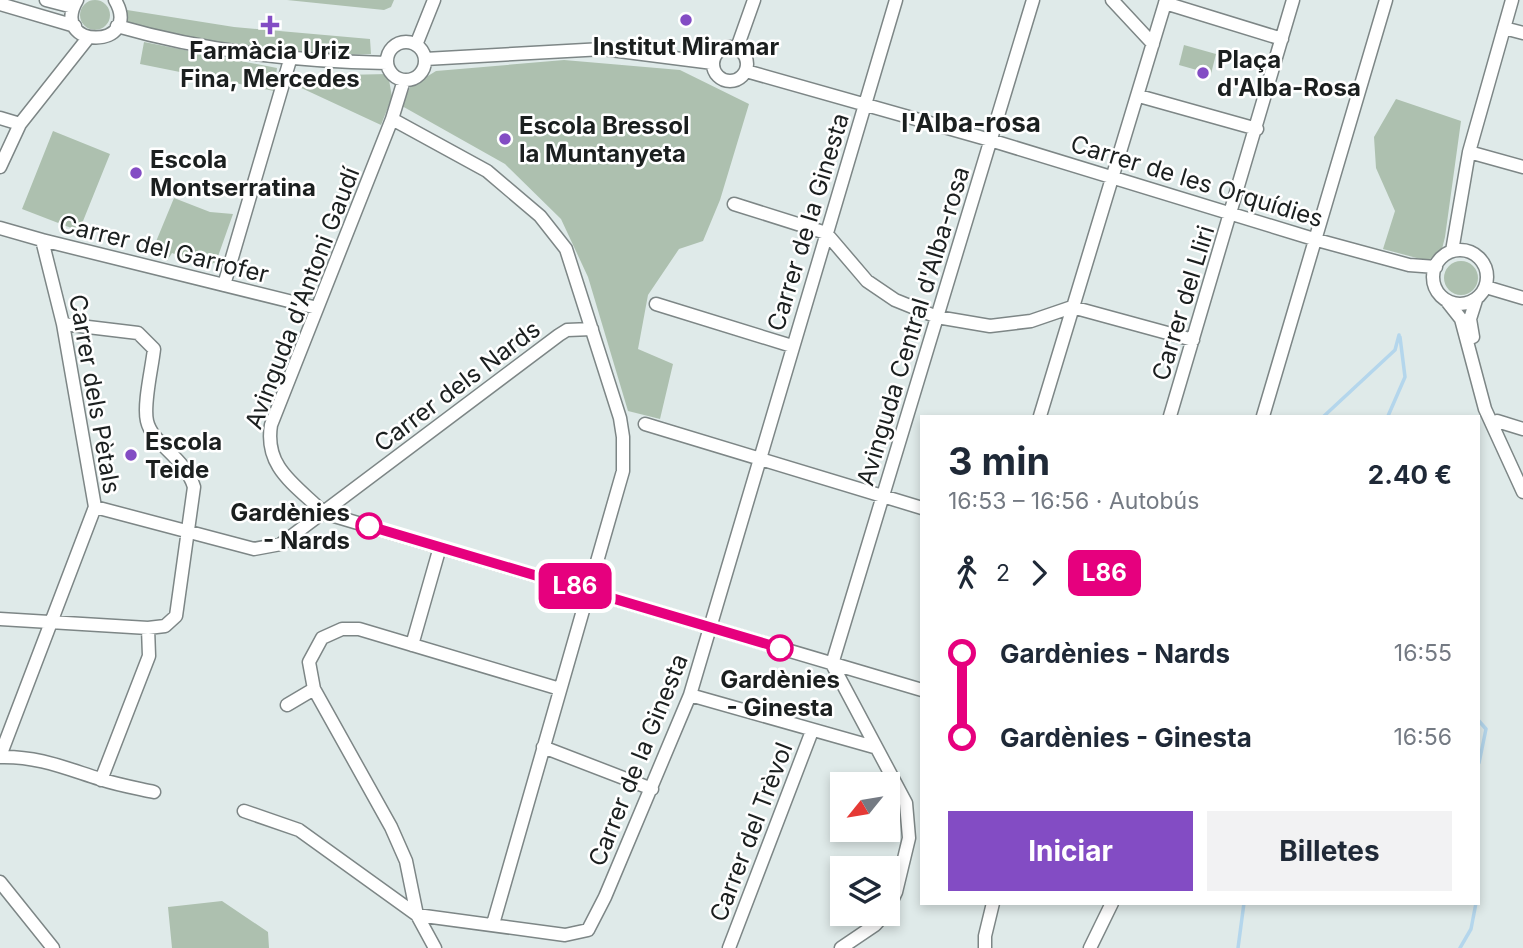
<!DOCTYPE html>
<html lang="es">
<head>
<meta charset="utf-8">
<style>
  body { margin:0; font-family:Inter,sans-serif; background:#f2f2f3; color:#1f2937; height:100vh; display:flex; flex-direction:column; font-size:26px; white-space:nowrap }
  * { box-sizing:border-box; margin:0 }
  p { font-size:23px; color:#747a83 }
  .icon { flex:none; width:38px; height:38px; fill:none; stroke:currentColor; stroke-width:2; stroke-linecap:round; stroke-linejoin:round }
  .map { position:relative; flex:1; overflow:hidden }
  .side { position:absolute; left:920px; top:415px; width:560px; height:490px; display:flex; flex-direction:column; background:#fff; border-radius:0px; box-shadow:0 4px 10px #0003 }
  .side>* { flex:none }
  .badge { padding:0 14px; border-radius:10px; font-size:24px; line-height:46px }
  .needle { width:46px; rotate:240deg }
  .buttons { position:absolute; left:830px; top:772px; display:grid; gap:14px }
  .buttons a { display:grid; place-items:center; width:70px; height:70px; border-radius:0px; background:#fff; box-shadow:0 4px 10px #0003; font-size:35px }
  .map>.badge { position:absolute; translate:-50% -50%; box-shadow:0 0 0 4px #fff }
  .legs { display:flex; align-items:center; gap:10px; height:77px; padding:0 28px; font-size:23px }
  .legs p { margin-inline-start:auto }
  .headline { display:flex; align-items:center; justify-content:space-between; height:119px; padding:0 28px }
  h1 { font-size:38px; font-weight:700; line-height:52px }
  .primary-button { display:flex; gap:14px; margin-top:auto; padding:14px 28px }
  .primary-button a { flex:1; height:80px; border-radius:0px; background:#834cc4; color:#fff; font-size:28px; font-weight:700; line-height:80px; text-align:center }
  .primary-button a+a { background:#f2f2f3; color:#1f2937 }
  ul { padding:0 28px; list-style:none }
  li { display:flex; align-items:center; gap:24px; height:84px; font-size:26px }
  li i { display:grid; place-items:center; width:10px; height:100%; margin:0 9px; background:currentColor }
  li i::after { content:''; width:18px; height:18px; margin:-9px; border:5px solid; border-radius:50%; background:#fff }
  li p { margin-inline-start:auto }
  li:first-child i { background:linear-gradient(#0000 50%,currentColor 0) }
  li:last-child i { background:linear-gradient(currentColor 50%,#0000 0) }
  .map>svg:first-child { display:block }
  .green { fill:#adc0af }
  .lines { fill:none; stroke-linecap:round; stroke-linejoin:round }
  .stream { stroke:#b4d6ec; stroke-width:3.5 }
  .street-casing { stroke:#7d8686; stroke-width:15 }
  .street { stroke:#fff; stroke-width:12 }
  .line-1-casing { stroke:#fff; stroke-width:16 }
  .line-1 { stroke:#e6007e; stroke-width:10 }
  .poi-dot { fill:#834cc4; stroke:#fff; stroke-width:2.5 }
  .stop-1-dot { fill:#fff; stroke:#e6007e; stroke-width:3.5 }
  .labels { text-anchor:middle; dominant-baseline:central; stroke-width:5; stroke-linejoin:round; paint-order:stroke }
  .poi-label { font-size:24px; font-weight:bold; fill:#1b1f1f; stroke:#fff; text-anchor:start }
  .street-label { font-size:24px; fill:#1b1f1f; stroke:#fff }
  .stop-label { font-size:24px; font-weight:bold; fill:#1b1f1f; stroke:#fff; text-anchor:end }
  .neighbourhood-label { font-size:26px; font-weight:bold; fill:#1b1f1f; stroke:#fff }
</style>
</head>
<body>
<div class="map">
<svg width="1523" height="948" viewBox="0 0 1523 948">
  <rect width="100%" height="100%" fill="#dfeae9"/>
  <path class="green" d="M80 15a15 15 0 1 1 30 0a15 15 0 1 1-30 0Z
    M 287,0 L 394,0 L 391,7 L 384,10 Z
    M 127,10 L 234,27 L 370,39 L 371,54 C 286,59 206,43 124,23 Z
    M 144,42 L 277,68 L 274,91 L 140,64 Z
    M 1184,45 L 1216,54 L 1211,74 L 1179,65 Z
    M 564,60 L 680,70 L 749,104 L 720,200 L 703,241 L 679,249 L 648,295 L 638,349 L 673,364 L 660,419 L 628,411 L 588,277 L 561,219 L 505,164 L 402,106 L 410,87 L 436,71 Z
    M 388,74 L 392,97 L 381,125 L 297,86 L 296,76 Z
    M 1396,99 L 1461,121 L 1445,237 L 1442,249 L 1428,261 L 1383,249 L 1395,211 L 1376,168 L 1374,137 Z
    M 53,131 L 110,154 L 79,231 L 22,209 Z
    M 174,198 L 210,212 L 233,214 L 216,262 L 206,266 L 172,253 L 167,261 L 155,244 Z
    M1444 278a17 17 0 1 1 34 0a17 17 0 1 1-34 0Z
    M 222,901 L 268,932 L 269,948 L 172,948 L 168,907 Z"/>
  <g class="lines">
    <path class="stream" d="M 1324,416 L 1395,350 L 1399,335
      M 1388,416 L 1405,377 L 1400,337
      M 1479,721 L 1486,729 L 1479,763
      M 1238,948 L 1244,903
      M 1460,948 L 1471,929 L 1476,903"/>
    <defs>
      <path id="street" d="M 46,0 L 73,7
        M 77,0 C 48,50 144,50 115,0
        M 1112,0 L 1153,44
        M 1165,3 L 1282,39
        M 0,4 L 75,26
        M 117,26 C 207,52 295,61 387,63
        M 1504,28 L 1523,33
        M387 61a19 19 0 1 1 38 0a19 19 0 1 1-38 0Z
        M 416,45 L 434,0
        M713 64a17 17 0 1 1 34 0a17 17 0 1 1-34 0Z
        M 737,48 L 754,0
        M 425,59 L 603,49 L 713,63
        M 746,71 L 990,140 L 1317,240 L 1409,265 L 1436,267
        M 1139,96 L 1257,129
        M 0,118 L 20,124
        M 392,119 L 487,171 L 540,216 L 566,249 L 620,418 L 623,437 L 623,471 L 493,924
        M 1469,152 L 1523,167
        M 0,167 L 20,124 L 88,38
        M 734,204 L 826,233 L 867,281 L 895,300 L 937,317 L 990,326 L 1031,321 L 1072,307 L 1193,340
        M 0,228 L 42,240 L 63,324 L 95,507 L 0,756
        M 42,240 L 317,308
        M1433 277a27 27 0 1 1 54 0a27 27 0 1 1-54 0Z
        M 1452,251 L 1469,152 L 1512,0
        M 224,285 L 290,60
        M 1486,287 L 1523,298
        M 1446,300 L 1461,319 L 1485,409 L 1523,492
        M 656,304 L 792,346
        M 1473,337 L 1470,319 L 1476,300
        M 1040,416 L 1166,0
        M 1170,416 L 1293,0
        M 1263,416 L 1386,0
        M 1497,421 L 1523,429
        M 645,424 L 922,508
        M 95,507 L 254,549 L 281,544 L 559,335 L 567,330 L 592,329
        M 324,513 L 922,690
        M 324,513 C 296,485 264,468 271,425 L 392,119 L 404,80
        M 0,619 L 148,628 L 165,626 L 176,616 L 194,487 C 185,457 152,444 147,421 C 143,404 152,368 154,349 L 138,333 L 63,324
        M 412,645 L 440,547
        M 832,664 L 1033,0
        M 832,664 L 906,803 L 909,838 L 896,892 L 887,911
        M 690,695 L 874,747
        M 287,705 L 314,689
        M 543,747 L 652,789
        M 0,757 C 38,756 65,768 100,779 C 118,785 136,788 154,792
        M 101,780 L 149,656 L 148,628
        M 244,811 L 299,830 L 417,915 L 565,935 L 588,930 L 605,897 L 690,695 L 896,0
        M 0,882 L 53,948
        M 435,948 L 417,915 L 406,861 L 391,827 L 314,689 L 309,662 L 322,638 L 342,629 L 359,629 L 560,689
        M 729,948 L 812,731
        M 841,948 L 875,925 L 885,914
        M 985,948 L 985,936 L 993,903
        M 1090,948 L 1112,903"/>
    </defs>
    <use href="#street" class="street-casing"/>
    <use href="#street" class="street"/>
  </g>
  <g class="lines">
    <defs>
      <path id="line-1" d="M 369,526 L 780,648"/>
    </defs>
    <use href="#line-1" class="line-1-casing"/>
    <use href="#line-1" class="line-1"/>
  </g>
  <g class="poi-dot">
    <circle cx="686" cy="20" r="7"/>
    <path d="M266.5 14.5h7v7h7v7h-7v7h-7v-7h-7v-7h7z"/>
    <circle cx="1203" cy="73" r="7"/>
    <circle cx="505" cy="139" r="7"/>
    <circle cx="136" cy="173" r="7"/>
    <circle cx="131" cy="455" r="7"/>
  </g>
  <g class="stop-1-dot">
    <circle cx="369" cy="526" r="12"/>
    <circle cx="780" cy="648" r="12"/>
  </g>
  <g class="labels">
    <g class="poi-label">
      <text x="686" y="46" text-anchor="middle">Institut Miramar</text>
      <text x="270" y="50" text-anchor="middle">Farmàcia Uriz<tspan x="270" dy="28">Fina, Mercedes</tspan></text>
      <text x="1217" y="59">Plaça<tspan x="1217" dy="28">d'Alba-Rosa</tspan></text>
      <text x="519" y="125">Escola Bressol<tspan x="519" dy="28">la Muntanyeta</tspan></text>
      <text x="150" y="159">Escola<tspan x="150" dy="28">Montserratina</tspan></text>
      <text x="145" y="441">Escola<tspan x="145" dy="28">Teide</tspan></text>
    </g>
    <g class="street-label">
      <text transform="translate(1197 181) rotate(17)">Carrer de les Orquídies</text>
      <text transform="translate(808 222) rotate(-73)">Carrer de la Ginesta</text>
      <text transform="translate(164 249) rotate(14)">Carrer del Garrofer</text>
      <text transform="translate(302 298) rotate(-69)">Avinguda d'Antoni Gaudí</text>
      <text transform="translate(1183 303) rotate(-73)">Carrer del Lliri</text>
      <text transform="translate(913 326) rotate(-73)">Avinguda Central d'Alba-rosa</text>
      <text transform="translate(457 386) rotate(-37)">Carrer dels Nards</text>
      <text transform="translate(95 394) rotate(80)">Carrer dels Pètals</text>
      <text transform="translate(638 760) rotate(-68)">Carrer de la Ginesta</text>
      <text transform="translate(751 832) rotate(-69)">Carrer del Trèvol</text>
    </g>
    <g class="stop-label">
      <text x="350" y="512">Gardènies<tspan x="350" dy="28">- Nards</tspan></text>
      <text x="780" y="679" text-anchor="middle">Gardènies<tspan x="780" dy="28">- Ginesta</tspan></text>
    </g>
    <g class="neighbourhood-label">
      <text x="971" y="122">l'Alba-rosa</text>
    </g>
  </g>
</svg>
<div class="buttons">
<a><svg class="needle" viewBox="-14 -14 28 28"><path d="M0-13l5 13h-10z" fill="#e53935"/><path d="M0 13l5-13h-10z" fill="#747a83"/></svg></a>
<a><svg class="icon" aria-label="layers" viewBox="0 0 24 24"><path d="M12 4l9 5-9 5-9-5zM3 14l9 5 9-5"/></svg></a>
</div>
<b class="badge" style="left:575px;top:586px;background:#e6007e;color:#fff">L86</b>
<section class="side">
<div class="headline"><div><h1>3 min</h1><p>16:53 – 16:56 · Autobús</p></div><b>2.40 €</b></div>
<div class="legs"><svg class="icon" aria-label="walk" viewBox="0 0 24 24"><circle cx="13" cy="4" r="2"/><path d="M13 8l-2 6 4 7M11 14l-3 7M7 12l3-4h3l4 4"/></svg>2<svg class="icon" aria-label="forward" viewBox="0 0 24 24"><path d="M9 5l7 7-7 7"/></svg><b class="badge" style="background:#e6007e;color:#fff">L86</b></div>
<ul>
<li><i style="color:#e6007e"></i><b>Gardènies - Nards</b><p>16:55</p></li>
<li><i style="color:#e6007e"></i><b>Gardènies - Ginesta</b><p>16:56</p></li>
</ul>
<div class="primary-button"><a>Iniciar</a><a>Billetes</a></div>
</section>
</div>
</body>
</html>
